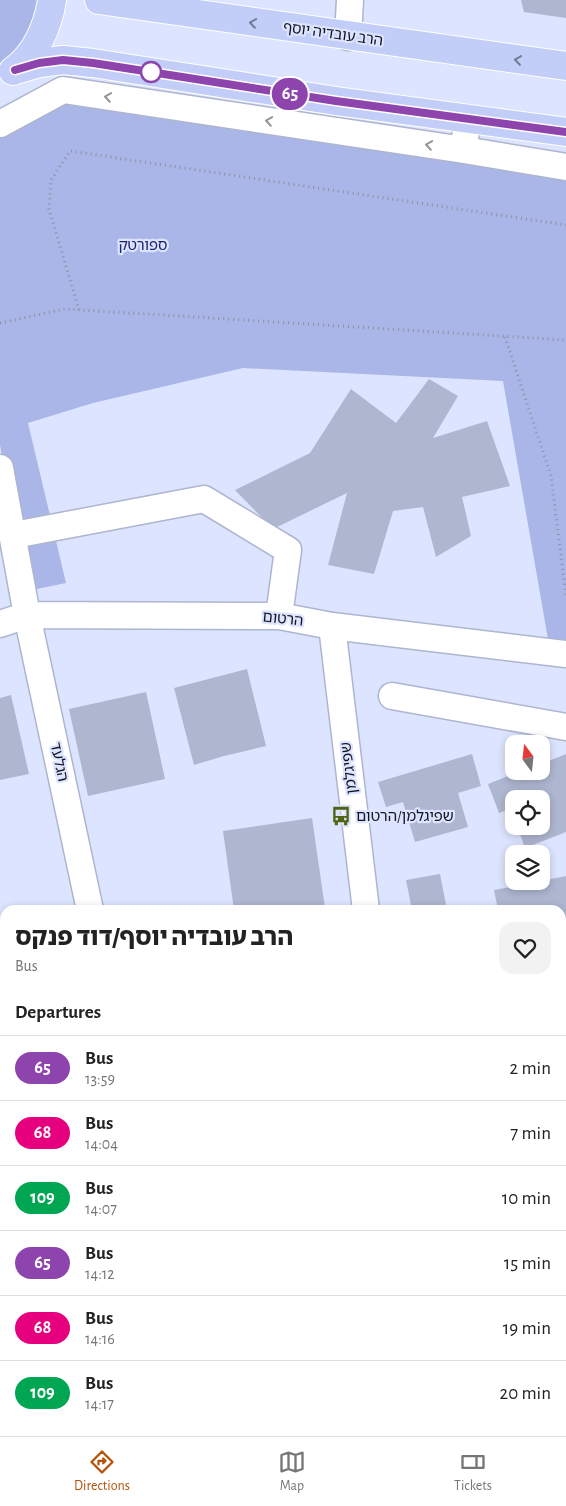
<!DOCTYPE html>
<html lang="en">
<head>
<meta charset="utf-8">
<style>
  body { margin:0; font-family:"Alegreya Sans","Noto Sans Hebrew",sans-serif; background:#f2f2f2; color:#222; height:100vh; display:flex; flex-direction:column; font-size:19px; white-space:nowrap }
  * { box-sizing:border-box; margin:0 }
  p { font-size:16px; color:#767676 }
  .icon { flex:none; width:28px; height:28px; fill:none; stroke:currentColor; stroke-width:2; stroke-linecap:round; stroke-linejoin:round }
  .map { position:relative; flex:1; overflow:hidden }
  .side { position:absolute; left:0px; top:905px; width:566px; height:531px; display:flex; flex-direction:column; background:#fff; border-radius:15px 15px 0 0; box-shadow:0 2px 8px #0003 }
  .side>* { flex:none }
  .badge { padding:0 10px; border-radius:16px; font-size:18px; line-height:32px }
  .needle { width:32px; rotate:345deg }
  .controls { position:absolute; left:505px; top:735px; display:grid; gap:10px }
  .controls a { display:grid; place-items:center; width:45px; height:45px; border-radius:10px; background:#fff; box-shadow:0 2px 8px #0003; font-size:25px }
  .map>.badge { position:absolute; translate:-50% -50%; box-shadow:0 0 0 2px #fff }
  h2 { padding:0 15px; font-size:19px; line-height:45px }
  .round { display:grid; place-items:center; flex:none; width:52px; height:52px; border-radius:15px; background:#f2f2f2 }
  .head { display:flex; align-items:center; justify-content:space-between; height:85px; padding:0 15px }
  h1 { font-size:24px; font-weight:800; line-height:38px }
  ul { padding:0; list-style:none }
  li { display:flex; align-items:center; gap:15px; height:65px; padding:0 15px; border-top:1px solid #e0e0e0 }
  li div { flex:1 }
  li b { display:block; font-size:19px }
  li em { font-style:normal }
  li .badge { min-width:55px; font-weight:700; text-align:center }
  .menu { display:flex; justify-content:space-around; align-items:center; height:70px; border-top:1px solid #e0e0e0; background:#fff; font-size:14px; color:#767676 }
  .menu a { display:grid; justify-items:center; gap:2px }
  .menu .active { color:#b45309 }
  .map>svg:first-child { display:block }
  .green { fill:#a9b6e7 }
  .building { fill:#afb6d0 }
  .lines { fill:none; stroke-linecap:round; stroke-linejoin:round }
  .minor-casing { stroke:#aeb5cf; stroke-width:29 }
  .major-casing { stroke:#fff; stroke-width:30 }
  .path { stroke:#8c92a6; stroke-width:3; stroke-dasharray:1 4; stroke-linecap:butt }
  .minor { stroke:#fff; stroke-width:26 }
  .major { stroke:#c2cdf8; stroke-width:28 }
  .oneway { stroke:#737a96 }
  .oneway2 { stroke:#95969a }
  .line-casing { stroke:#fff; stroke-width:11 }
  .line { stroke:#8e44ad; stroke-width:8 }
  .stop-dot { fill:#fff; stroke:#8e44ad; stroke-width:2.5 }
  .labels { text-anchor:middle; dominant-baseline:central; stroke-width:4.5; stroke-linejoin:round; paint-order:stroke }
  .street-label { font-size:15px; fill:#13151f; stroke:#dce4ff }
  .park-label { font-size:15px; fill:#1d216f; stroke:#dce4ff }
  .poi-label { font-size:15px; fill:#13151f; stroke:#dce4ff; text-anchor:start }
</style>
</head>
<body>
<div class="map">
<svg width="566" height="1436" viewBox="0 0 566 1436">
  <rect width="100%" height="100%" fill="#dce4ff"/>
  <path class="green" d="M 0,0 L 39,0 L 28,37 L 0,68 Z
    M 49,89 L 566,155 L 566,643 L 548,639 L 503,381 L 243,368 L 93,403 L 28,423 L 66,583 L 27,591 L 0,445 L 0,112 Z"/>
  <path class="building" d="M 521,0 L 566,0 L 566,18 L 524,12 Z
    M 429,379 L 458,396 L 433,438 L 487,421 L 510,486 L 462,497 L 471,536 L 436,557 L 423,507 L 393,511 L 374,574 L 328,565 L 347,493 L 273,529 L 235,490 L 310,453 L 351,389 L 396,423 Z
    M 247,669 L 266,746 L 224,756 L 194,765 L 174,688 Z
    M 146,692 L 165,779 L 88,796 L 69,709 Z
    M 11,695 L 29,774 L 0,780 L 0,698 Z
    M 472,754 L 481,786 L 458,793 L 468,827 L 415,842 L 403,802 L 386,807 L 378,782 Z
    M 566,754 L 566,832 L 525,848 L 517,826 L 541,826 L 541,799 L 514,799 L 514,818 L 510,809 L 499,813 L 488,784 L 521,771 L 541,771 L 541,764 Z
    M 312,818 L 325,908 L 308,910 L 234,910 L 223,831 Z
    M 440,874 L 447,910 L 412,910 L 406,880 Z
    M 566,876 L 566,950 L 561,951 L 561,910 L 498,910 L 494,890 Z
    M 5,1160 L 5,1186 L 0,1183 L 0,1167 Z
    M 561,1194 L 563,1194 L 565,1225 L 561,1225 Z
    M 561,1335 L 566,1335 L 566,1382 L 561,1383 Z
    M 16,1431 L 91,1431 L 101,1436 L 14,1436 Z
    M 186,1431 L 200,1431 L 207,1436 L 182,1436 Z
    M 340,1431 L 386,1431 L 387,1436 L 341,1436 Z"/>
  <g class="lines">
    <defs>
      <path id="minor" d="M 348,37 L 350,0
        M 0,124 L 63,90 L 464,150 L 467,119
        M 464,150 L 566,167
        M 0,468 L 27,615 L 90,910
        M 14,535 L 204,499 L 288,550 L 279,616
        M 0,624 L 27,615 L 279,616 L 332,626 L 566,654
        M 332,626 L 366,910
        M 392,696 L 566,727
        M 0,1222 L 5,1225
        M 561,1267 L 566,1266
        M 0,1407 L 5,1399
        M 106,1431 L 115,1436
        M 428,1431 L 429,1436
        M 140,1436 L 142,1431"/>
      <path id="major" d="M 99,0 L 566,66
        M 15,70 L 39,63 L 63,60 L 93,63 L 336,101 L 566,132
        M 13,71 C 36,55 48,26 52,0"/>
    </defs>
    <use href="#minor" class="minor-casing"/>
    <use href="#major" class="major-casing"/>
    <path class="path" d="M 79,310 L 49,209 L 51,180 L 70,151 L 566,225
      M 0,323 L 65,309 L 566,340
      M 505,337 L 551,476 L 566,595"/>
    <use href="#minor" class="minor"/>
    <use href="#major" class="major"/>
  </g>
  <defs><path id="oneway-chevron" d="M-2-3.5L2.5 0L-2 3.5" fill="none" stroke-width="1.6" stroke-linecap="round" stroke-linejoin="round" transform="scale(1.25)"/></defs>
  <g class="oneway">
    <use href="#oneway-chevron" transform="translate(253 23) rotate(-172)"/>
    <use href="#oneway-chevron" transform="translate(518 60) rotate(-172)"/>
  </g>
  <g class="oneway2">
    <use href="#oneway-chevron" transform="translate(108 97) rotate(-171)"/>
    <use href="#oneway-chevron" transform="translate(269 121) rotate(-171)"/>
    <use href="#oneway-chevron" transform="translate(429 145) rotate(-171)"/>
  </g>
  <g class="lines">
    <defs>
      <path id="line" d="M 15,70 L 39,63 L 63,60 L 93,63 L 336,101 L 566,132"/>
    </defs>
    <use href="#line" class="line-casing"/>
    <use href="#line" class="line"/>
  </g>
  <defs>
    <symbol id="bus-bare" viewBox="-9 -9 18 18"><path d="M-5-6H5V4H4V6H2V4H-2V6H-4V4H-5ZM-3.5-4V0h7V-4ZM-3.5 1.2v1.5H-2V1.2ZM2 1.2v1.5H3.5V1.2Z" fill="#506511" stroke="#dce4ff" stroke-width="2.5" paint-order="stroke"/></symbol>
  </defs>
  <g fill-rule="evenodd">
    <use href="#bus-bare" x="327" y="802" width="28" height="28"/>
  </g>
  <circle class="stop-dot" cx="151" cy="72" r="10"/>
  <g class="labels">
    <g class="street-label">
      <text transform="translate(333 34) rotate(8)">הרב עובדיה יוסף</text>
      <text transform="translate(283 619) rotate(6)">הרטום</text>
      <text transform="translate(59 762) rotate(78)">הגלעד</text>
      <text transform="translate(349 768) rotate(-97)">שפיגלמן</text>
    </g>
    <g class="park-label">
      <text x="143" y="245">ספורטק</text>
    </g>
    <g class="poi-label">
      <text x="356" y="816">שפיגלמן/הרטום</text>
    </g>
  </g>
</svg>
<div class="controls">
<a><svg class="needle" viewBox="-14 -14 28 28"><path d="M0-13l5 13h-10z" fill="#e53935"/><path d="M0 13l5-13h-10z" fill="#767676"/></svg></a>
<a><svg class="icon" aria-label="locate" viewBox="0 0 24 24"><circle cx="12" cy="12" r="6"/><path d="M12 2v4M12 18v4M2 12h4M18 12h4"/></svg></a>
<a><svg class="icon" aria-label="layers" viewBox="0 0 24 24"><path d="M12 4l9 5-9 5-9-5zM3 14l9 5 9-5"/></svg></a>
</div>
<b class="badge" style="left:290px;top:94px;background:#8e44ad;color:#fff">65</b>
<section class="side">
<div class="head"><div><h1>הרב עובדיה יוסף/דוד פנקס</h1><p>Bus</p></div><a class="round"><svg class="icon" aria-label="heart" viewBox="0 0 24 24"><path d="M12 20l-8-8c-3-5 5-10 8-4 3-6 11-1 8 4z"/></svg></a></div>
<h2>Departures</h2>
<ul>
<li><span class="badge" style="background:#8e44ad;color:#fff">65</span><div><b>Bus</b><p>13:59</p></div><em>2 min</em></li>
<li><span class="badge" style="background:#e6007e;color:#fff">68</span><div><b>Bus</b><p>14:04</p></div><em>7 min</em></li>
<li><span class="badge" style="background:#00a651;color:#fff">109</span><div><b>Bus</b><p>14:07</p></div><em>10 min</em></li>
<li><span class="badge" style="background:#8e44ad;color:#fff">65</span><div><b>Bus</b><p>14:12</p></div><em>15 min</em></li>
<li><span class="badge" style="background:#e6007e;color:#fff">68</span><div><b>Bus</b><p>14:16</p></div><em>19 min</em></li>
<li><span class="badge" style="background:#00a651;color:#fff">109</span><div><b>Bus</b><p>14:17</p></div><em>20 min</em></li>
</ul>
</section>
</div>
<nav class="menu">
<a class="active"><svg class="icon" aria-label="directions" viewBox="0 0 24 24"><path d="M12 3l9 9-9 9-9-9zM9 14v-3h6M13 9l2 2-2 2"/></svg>Directions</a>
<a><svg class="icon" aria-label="map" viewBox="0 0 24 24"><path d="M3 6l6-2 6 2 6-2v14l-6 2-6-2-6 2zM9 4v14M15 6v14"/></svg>Map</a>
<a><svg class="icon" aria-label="tickets" viewBox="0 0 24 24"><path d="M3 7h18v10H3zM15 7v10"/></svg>Tickets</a>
</nav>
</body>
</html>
